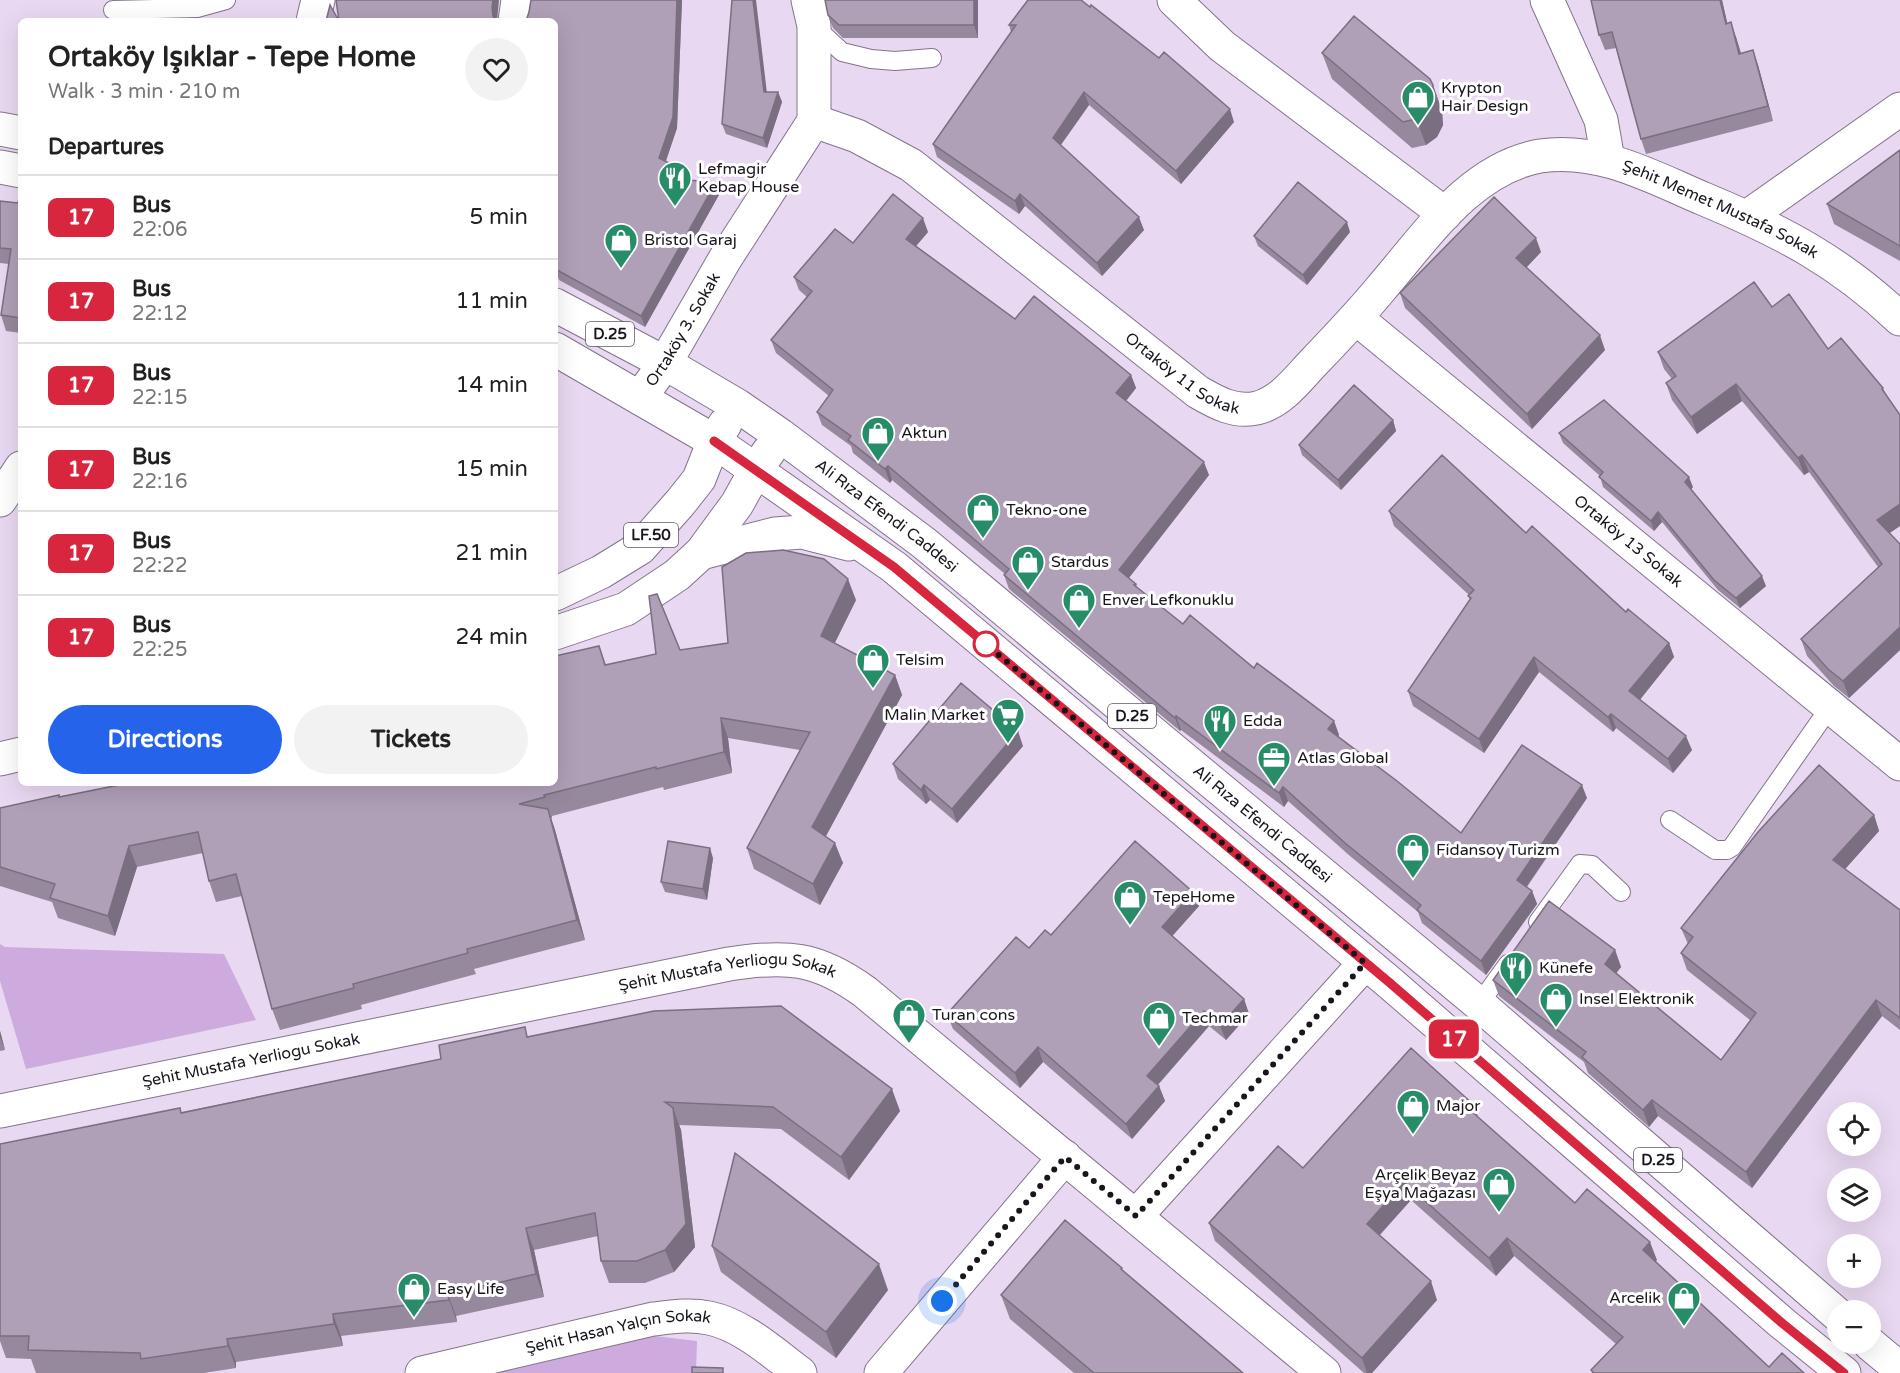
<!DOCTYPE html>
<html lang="en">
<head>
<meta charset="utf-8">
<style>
  body { margin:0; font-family:"Varela Round",sans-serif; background:#f2f2f2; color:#222; height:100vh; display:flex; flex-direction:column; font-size:22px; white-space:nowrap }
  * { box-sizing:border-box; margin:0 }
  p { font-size:20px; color:#767676 }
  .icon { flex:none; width:33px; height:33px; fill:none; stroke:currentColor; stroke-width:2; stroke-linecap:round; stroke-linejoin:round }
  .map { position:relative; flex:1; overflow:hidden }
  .drawer { position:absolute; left:18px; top:18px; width:540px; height:768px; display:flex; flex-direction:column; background:#fff; border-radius:9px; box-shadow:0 6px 24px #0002 }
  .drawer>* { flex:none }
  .badge { padding:0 12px; border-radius:9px; font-size:21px; line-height:39px }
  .controls { position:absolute; left:1827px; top:1102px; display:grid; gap:12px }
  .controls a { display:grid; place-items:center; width:54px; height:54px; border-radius:50%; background:#fff; box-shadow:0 6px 24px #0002; font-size:30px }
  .you { position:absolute; width:30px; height:30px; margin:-15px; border:4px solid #fff; border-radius:50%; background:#1a73e8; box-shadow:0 0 0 9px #1a73e833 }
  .map>.badge { position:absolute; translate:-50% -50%; box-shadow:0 0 0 3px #fff }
  h2 { padding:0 30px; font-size:22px; line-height:54px }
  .round { display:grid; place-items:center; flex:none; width:63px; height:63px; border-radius:32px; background:#f2f2f2 }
  .overview { display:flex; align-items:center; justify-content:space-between; height:102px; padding:0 30px }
  h1 { font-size:28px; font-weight:800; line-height:45px }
  .action { display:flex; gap:12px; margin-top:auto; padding:12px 30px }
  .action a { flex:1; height:69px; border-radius:36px; background:#2563eb; color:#fff; font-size:24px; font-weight:800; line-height:69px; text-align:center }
  .action a+a { background:#f2f2f2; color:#222 }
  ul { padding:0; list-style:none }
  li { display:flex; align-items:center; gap:18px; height:84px; padding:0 30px; border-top:2px solid #e0e0e0 }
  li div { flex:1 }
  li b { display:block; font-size:22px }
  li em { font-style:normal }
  li .badge { min-width:66px; font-weight:700; text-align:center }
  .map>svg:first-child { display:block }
  .green { fill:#cdabde }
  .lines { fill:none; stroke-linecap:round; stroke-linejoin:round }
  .service-casing { stroke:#83748b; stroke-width:20 }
  .minor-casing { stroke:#83748b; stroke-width:35 }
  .primary-casing { stroke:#83748b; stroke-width:35 }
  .service { stroke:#fff; stroke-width:18 }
  .minor { stroke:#fff; stroke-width:33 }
  .primary { stroke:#fff; stroke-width:33 }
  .wall { fill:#96899d }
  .shaded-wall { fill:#7a6f80 }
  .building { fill:#af9fb7; stroke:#7a6f80; stroke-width:1.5 }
  .line-casing { stroke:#fff; stroke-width:14 }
  .line { stroke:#d7263d; stroke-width:9 }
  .walk { stroke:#1a151d; stroke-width:6; stroke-dasharray:0 10.8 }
  .stop-dot { fill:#fff; stroke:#d7263d; stroke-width:3 }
  .labels { text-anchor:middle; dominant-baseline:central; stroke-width:6; stroke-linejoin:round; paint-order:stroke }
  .shield { fill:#fff; stroke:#5f5b61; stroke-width:1.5 }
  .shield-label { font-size:15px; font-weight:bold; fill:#1a151d }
  .poi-label { font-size:16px; fill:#1a151d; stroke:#fff; text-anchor:start }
  .street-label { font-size:16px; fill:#1a151d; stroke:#fff }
</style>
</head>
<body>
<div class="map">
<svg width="1900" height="1373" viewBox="0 0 1900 1373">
  <rect width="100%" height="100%" fill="#e9d8f1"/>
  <path class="green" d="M 0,944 L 5,947 L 224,954 L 256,1020 L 26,1069 L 0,981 Z
    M 646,1335 L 697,1341 L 696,1373 L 474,1373 Z"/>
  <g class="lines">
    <defs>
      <path id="service" d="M 113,10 L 197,8 L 226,0
        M 814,26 L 842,52 L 871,59 L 895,61 L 932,58
        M 1670,820 L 1715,850 L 1727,850 L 1732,847 L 1830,707
        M 1538,922 L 1580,864 L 1592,865 L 1621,892
        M 1479,1004 L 1508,964"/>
      <g id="minor">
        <path d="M 1174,0 L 1222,46 L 1445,214"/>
        <path d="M 1547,0 L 1601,120 L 1608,160"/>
        <path d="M 313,21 L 318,0"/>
        <path d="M 515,21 L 518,0"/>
        <path id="s1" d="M 814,121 L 857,136 L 911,165 L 1198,392 C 1217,403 1235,413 1257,408 C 1281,402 1297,380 1313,363 C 1337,338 1361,313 1383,286 C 1426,236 1471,168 1540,156 C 1599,147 1652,177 1704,199 C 1781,231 1839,261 1900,319"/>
        <path d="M 1747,217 L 1900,109"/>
        <path id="s2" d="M 1356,318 L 1900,764"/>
        <path id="s3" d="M 640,398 L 665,363 L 725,259 L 814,121 L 814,26 L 808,0"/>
        <path d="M 0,500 L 21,468"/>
        <path id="s4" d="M 0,1111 L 729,964 C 786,955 817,957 865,992 L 1324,1373"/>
        <path d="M 1136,1216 L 1365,963"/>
        <path id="s5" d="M 422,1373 L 653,1319 C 671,1317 690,1314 709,1318 C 743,1325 773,1353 800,1373"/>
        <path d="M 881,1373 L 1065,1157"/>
      </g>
      <g id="primary">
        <path d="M 0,129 L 21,133"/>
        <path d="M 0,167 L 21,171"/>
        <path id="s6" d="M 555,305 L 665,363 L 738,406 L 780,435 L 924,543 L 1479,1004 L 1838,1315"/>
        <path d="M 555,349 L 714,441 L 894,567 L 1390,983 L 1782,1323 L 1844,1373"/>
        <path d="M 701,553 L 775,534 L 802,532 L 849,544"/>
        <path d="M 555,594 L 601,572 L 640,548 L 680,503 L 699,479 L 714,441 L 725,424"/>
        <path d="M 555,633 L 626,609 L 677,575 L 701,553 L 737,504 L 756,470 L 769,451"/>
        <path d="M 0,759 L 21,754"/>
        <path d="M 1870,1344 L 1900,1369"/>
      </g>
    </defs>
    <use href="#service" class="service-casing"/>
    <use href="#minor" class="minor-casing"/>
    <use href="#primary" class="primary-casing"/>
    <use href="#service" class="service"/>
    <use href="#minor" class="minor"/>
    <use href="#primary" class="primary"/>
  </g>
  <path class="wall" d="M 531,0 L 682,0 L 677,128 L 666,161 L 675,175 L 675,180 L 716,182 L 720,193 L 645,327 L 559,280 L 557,274 L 555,273 L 555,21 L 529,12 Z
    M 978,0 L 978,38 L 843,38 L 833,28 L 828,15 Z
    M 1028,0 L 1234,122 L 1181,184 L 1089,105 L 1061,145 L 1144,230 L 1102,276 L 1025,206 L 1019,214 L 937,157 L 933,144 L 1011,32 L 1009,25 Z
    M 1591,0 L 1722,0 L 1727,23 L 1736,37 L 1741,53 L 1758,65 L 1773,121 L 1646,154 L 1641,139 L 1616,48 L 1605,50 L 1599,35 Z
    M 1322,53 L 1433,85 L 1442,111 L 1443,125 L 1437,137 L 1426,145 L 1412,148 L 1332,79 Z
    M 766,92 L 778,92 L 782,102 L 767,148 L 726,134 L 722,124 Z
    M 1900,150 L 1900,261 L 1834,224 L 1827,204 Z
    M 21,189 L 21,333 L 6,331 L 1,315 L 9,264 L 0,263 L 0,201 L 18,203 Z
    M 928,232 L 916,246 L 1015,319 L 1131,375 L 1136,388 L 1126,401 L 1209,475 L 1129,578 L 1136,584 L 1137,587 L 1183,624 L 1254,668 L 1334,721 L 1339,735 L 1338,736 L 1461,833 L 1587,798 L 1527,887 L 1532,891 L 1537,904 L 1486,975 L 1422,923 L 1418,912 L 1350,856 L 1288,801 L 1284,807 L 1181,730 L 1180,731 L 1009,589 L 1004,575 L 1005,574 L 892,480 L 890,483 L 853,453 L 851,446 L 822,425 L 817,412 L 829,396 L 776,353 L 771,340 L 807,297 L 799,290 L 794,277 L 853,243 Z
    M 1350,232 L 1307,285 L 1258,246 L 1254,236 Z
    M 1541,252 L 1526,268 L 1605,350 L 1532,429 L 1405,308 L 1400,293 Z
    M 1772,307 L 1883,388 L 1886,395 L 1900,415 L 1900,526 L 1889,533 L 1900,544 L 1900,650 L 1849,698 L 1834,686 L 1807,656 L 1801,639 L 1878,567 L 1809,472 L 1804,475 L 1742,401 L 1697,434 L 1672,400 L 1666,383 L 1672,379 L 1664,369 L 1658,352 Z
    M 1393,420 L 1396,431 L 1341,490 L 1302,455 L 1299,445 Z
    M 1559,433 L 1693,487 L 1691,489 L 1766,586 L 1740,608 L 1718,590 L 1662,522 L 1654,531 L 1603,487 L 1600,476 L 1563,443 Z
    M 1389,511 L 1526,533 L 1626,612 L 1669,643 L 1674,657 L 1640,699 L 1692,750 L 1673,773 L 1616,728 L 1613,732 L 1539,672 L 1484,753 L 1413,706 L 1408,691 L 1470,600 L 1468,596 L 1469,595 L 1394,526 Z
    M 856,600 L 835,643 L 895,675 L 902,695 L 826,836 L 843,863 L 820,905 L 754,869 L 747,848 L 800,750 L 728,738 L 732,773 L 664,790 L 663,787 L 552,816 L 552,818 L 551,818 L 555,830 L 585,940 L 474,969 L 476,974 L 361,1005 L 362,1009 L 280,1030 L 272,1009 L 242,896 L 216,902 L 209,881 L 203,853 L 137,867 L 115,936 L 58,918 L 52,902 L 0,886 L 0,808 L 59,795 L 60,797 L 555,783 L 599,646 L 606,665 L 680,650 L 728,643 Z
    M 1023,746 L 957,823 L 930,800 L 926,804 L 898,779 L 893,764 Z
    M 1874,815 L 1879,831 L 1845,869 L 1900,910 L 1900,1030 L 1882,1016 L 1752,1188 L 1658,1116 L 1649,1127 L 1588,1073 L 1584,1062 L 1499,996 L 1493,980 L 1615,950 L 1621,967 L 1616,973 L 1721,1060 L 1750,1020 L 1687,970 L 1681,953 L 1688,944 L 1681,928 Z
    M 713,858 L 707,900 L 665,892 L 661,882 Z
    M 1193,892 L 1199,906 L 1172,936 L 1244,999 L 1249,1014 L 1226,1040 L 1209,1026 L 1158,1085 L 1159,1086 L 1165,1101 L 1132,1139 L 1043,1062 L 1020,1088 L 953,1029 L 947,1014 L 1051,935 Z
    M 0,1031 L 5,1050 L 0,1051 Z
    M 529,1037 L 900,1111 L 849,1180 L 781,1129 L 679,1125 L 681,1130 L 695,1247 L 674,1272 L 645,1283 L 609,1283 L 601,1261 L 598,1236 L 534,1250 L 544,1297 L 456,1316 L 457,1322 L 341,1336 L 343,1346 L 236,1362 L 236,1368 L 204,1373 L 36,1373 L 31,1359 L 6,1358 L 0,1341 L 0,1144 L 182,1112 L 441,1059 Z
    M 1474,1105 L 1478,1118 L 1575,1203 L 1657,1260 L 1655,1262 L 1769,1367 L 1804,1373 L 1592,1373 L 1591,1370 L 1616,1344 L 1514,1256 L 1496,1276 L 1411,1200 L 1380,1235 L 1437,1300 L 1372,1373 L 1364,1373 L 1215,1241 L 1209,1223 L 1303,1168 Z
    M 712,1246 L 888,1290 L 836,1358 L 721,1272 Z
    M 1122,1268 L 1123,1272 L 1243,1373 L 1074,1373 L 1010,1319 L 1001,1295 Z"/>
  <path class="shaded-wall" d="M 493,0 L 499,0 L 497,21 L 493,16 L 492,7 Z
    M 677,0 L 682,0 L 677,128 L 663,169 L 659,158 Z
    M 753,0 L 756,0 L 768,102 L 764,92 Z
    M 974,0 L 978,0 L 978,38 L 974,25 Z
    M 1720,0 L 1722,0 L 1731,39 L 1726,24 Z
    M 1731,22 L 1736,37 L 1745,68 L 1739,54 Z
    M 1753,50 L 1758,65 L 1773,121 L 1768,106 Z
    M 1433,85 L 1442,111 L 1443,125 L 1437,137 L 1426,145 L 1416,119 Z
    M 778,92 L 782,102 L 767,148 L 763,138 Z
    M 1084,92 L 1089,105 L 1057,150 L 1053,138 Z
    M 1230,109 L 1234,122 L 1181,184 L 1176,171 Z
    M 671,164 L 675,175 L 674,191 L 670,179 Z
    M 716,182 L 720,193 L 645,327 L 641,316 Z
    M 1020,194 L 1025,206 L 1019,214 L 1015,201 Z
    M 1139,217 L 1144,230 L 1102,276 L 1097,263 Z
    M 923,218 L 928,232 L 911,252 L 906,239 Z
    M 1347,222 L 1350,232 L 1307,285 L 1303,275 Z
    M 1536,238 L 1541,252 L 1521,273 L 1516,258 Z
    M 1600,335 L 1605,350 L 1532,429 L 1527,414 Z
    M 1131,375 L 1136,388 L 1121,407 L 1116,393 Z
    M 1736,384 L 1742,401 L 1697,434 L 1691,417 Z
    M 1393,420 L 1396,431 L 1341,490 L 1338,480 Z
    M 1802,455 L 1809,472 L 1804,475 L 1798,458 Z
    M 1204,462 L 1209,475 L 1124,584 L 1119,570 Z
    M 888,466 L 892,480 L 890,483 L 885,469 Z
    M 1689,477 L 1693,487 L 1689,492 L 1685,482 Z
    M 1900,504 L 1900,526 L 1884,537 L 1877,520 Z
    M 1658,512 L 1662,522 L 1654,531 L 1651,521 Z
    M 1762,576 L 1766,586 L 1740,608 L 1736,598 Z
    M 848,579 L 856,600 L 828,656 L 821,636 Z
    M 1900,627 L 1900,650 L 1849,698 L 1843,681 Z
    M 1669,643 L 1674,657 L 1635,706 L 1629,691 Z
    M 1534,657 L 1539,672 L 1484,753 L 1479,739 Z
    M 895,675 L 902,695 L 820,847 L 812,827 Z
    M 1611,714 L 1616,728 L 1613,732 L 1608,717 Z
    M 1176,716 L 1181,730 L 1180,731 L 1175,718 Z
    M 721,718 L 728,738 L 732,773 L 724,752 Z
    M 1334,721 L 1339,735 L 1333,742 L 1328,729 Z
    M 1018,731 L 1023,746 L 957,823 L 952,809 Z
    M 1686,736 L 1692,750 L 1673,773 L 1668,759 Z
    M 924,785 L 930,800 L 926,804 L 921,790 Z
    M 1582,785 L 1587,798 L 1522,893 L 1517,880 Z
    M 1283,787 L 1288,801 L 1284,807 L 1279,793 Z
    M 548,809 L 555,830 L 585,940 L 577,920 Z
    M 1874,815 L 1879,831 L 1839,876 L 1833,860 Z
    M 835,843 L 843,863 L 820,905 L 813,884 Z
    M 129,846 L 137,867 L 115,936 L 108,916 Z
    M 710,848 L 713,858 L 707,900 L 703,889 Z
    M 1532,891 L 1537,904 L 1486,975 L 1481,961 Z
    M 1193,892 L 1199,906 L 1167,942 L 1162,927 Z
    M 1615,950 L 1621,967 L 1611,980 L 1605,964 Z
    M 1244,999 L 1249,1014 L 1226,1040 L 1220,1026 Z
    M 1876,1000 L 1882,1016 L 1752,1188 L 1746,1172 Z
    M 1204,1011 L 1209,1026 L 1153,1090 L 1147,1076 Z
    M 0,1031 L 5,1050 L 0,1037 Z
    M 1038,1047 L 1043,1062 L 1020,1088 L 1015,1073 Z
    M 1159,1086 L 1165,1101 L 1132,1139 L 1126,1124 Z
    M 892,1089 L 900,1111 L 849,1180 L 841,1157 Z
    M 1652,1100 L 1658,1116 L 1649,1127 L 1643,1110 Z
    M 1474,1105 L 1480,1123 L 1470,1110 Z
    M 673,1108 L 681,1130 L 695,1247 L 674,1272 L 665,1250 Z
    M 1404,1182 L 1411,1200 L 1373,1242 L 1367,1224 Z
    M 526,1228 L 534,1250 L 544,1297 L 536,1274 Z
    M 1507,1238 L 1514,1256 L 1496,1276 L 1489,1258 Z
    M 1650,1242 L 1657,1260 L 1649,1269 L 1643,1250 Z
    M 879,1264 L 888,1290 L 836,1358 L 826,1332 Z
    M 1431,1281 L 1437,1300 L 1372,1373 L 1367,1373 L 1362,1358 Z
    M 448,1294 L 456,1316 L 457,1322 L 449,1300 Z
    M 333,1314 L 341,1336 L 343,1346 L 334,1324 Z
    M 227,1339 L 236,1362 L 236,1368 L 228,1346 Z"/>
  <path class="building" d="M 336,0 L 493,0 L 492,7 L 493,16 L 497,21 L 326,21 L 330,5 L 339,21 Z
    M 531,0 L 677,0 L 673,117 L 659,158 L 671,164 L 670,179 L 716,182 L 641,316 L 555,269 L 557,265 L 555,264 L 555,21 L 526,21 L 529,12 Z
    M 732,0 L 753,0 L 764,92 L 778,92 L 763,138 L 722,124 Z
    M 825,0 L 974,0 L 974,25 L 839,25 L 828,15 Z
    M 1028,0 L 1081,0 L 1090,7 L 1091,5 L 1159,58 L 1164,52 L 1230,109 L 1176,171 L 1084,92 L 1053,138 L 1139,217 L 1097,263 L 1020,194 L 1015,201 L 933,144 L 1016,25 L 1009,25 Z
    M 1591,0 L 1720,0 L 1726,24 L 1731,22 L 1739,54 L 1753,50 L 1768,106 L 1641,139 L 1612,32 L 1599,35 Z
    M 1354,16 L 1430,79 L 1433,85 L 1433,99 L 1427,111 L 1416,119 L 1403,122 L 1322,53 Z
    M 1900,150 L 1900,246 L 1827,204 Z
    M 1298,182 L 1347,222 L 1303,275 L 1254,236 Z
    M 21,189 L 21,318 L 1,315 L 11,249 L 0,248 L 0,201 L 18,203 Z
    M 893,194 L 923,218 L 906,239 L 1015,319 L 1034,296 L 1131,375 L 1116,393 L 1204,462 L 1119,570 L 1136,584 L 1134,585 L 1183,624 L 1190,615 L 1254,668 L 1257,663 L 1334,721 L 1328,729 L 1397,781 L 1461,833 L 1522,745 L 1582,785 L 1517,880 L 1532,891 L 1481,961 L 1417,910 L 1421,905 L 1345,843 L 1283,787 L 1279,793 L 1176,716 L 1175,718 L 1004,575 L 1009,569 L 888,466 L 885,469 L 848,440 L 851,436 L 817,412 L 833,390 L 771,340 L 812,291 L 794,277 L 835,229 L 853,243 Z
    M 1494,197 L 1536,238 L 1516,258 L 1600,335 L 1527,414 L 1400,293 Z
    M 1754,282 L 1772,307 L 1789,294 L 1828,349 L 1841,338 L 1883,388 L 1882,389 L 1900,415 L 1900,504 L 1877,520 L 1900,544 L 1900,627 L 1843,681 L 1828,669 L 1801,639 L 1882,564 L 1802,455 L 1798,458 L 1736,384 L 1691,417 L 1666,383 L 1676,376 L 1658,352 Z
    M 1354,385 L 1393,420 L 1338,480 L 1299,445 Z
    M 1604,400 L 1689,477 L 1685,482 L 1762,576 L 1736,598 L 1714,580 L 1658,512 L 1651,521 L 1599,477 L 1603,472 L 1559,433 Z
    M 1442,455 L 1526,533 L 1532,526 L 1626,612 L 1628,609 L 1669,643 L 1629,691 L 1686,736 L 1668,759 L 1611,714 L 1608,717 L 1534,657 L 1479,739 L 1408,691 L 1471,598 L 1468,596 L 1474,590 L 1389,511 Z
    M 783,550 L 824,559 L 848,579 L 821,636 L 895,675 L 812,827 L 835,843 L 813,884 L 747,848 L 810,732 L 721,718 L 724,752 L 656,769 L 656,767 L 544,795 L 545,797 L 519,804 L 548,809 L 577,920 L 467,949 L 468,953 L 353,984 L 354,988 L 272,1009 L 236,874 L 209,881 L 198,832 L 129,846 L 108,916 L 50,898 L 55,884 L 0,867 L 0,808 L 59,795 L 59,797 L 129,783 L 555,783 L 555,656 L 599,646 L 605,665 L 656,654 L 649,596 L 657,594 L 680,650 L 728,643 L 722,567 L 746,553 Z
    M 961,683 L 1018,731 L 952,809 L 924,785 L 921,790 L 893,764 Z
    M 1819,765 L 1874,815 L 1833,860 L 1900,910 L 1900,1018 L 1876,1000 L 1746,1172 L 1652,1100 L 1643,1110 L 1582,1057 L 1586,1052 L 1493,980 L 1549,901 L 1615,950 L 1605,964 L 1721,1060 L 1756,1013 L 1681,953 L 1693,937 L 1681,928 L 1758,832 Z
    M 668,841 L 710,848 L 703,889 L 661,882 Z
    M 1135,841 L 1193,892 L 1162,927 L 1244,999 L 1220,1026 L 1204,1011 L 1147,1076 L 1159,1086 L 1126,1124 L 1038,1047 L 1015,1073 L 947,1014 L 1016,937 L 1029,948 L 1045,930 L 1051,935 Z
    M 781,1006 L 892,1089 L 841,1157 L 773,1107 L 665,1102 L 673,1108 L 686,1224 L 665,1250 L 637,1261 L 601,1261 L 595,1213 L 526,1228 L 536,1274 L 448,1294 L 449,1300 L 333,1314 L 334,1324 L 227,1339 L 228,1346 L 141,1359 L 140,1353 L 28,1350 L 29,1336 L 0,1336 L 0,1144 L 180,1108 L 181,1113 L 441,1059 L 439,1045 L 525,1027 L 527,1037 L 654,1011 Z
    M 1411,1048 L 1474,1105 L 1470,1110 L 1575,1203 L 1587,1189 L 1650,1242 L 1643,1250 L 1769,1367 L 1782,1353 L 1804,1373 L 1594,1373 L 1591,1370 L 1623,1337 L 1507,1238 L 1489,1258 L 1404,1182 L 1367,1224 L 1431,1281 L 1362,1358 L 1209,1223 L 1278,1146 L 1303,1168 Z
    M 735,1153 L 879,1264 L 826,1332 L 712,1246 Z
    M 1065,1220 L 1122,1268 L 1121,1269 L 1243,1373 L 1094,1373 L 1001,1295 Z
    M 692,1367 L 723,1368 L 723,1373 L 692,1373 Z"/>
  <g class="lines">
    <defs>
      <path id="line" d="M 714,441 L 894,567 L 1390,983 L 1782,1323 L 1844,1373"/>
    </defs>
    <use href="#line" class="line-casing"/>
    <use href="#line" class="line"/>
    <path class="walk" d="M 942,1301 L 1065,1157 L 1136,1216 L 1365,963 L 981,640 L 986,644"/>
  </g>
  <defs>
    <symbol id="shop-pin" viewBox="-11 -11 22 30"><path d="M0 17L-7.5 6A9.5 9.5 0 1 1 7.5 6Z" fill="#278d68" stroke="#fff"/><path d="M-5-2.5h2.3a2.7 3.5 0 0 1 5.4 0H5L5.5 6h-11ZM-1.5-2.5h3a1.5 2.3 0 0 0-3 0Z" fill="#fff"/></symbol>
    <symbol id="restaurant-pin" viewBox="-11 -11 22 30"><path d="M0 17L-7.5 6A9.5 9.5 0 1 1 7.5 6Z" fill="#278d68" stroke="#fff"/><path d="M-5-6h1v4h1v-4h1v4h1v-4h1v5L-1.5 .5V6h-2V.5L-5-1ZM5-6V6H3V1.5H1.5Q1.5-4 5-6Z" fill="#fff"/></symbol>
    <symbol id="supermarket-pin" viewBox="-11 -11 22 30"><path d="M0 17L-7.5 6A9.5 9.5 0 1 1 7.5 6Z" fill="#278d68" stroke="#fff"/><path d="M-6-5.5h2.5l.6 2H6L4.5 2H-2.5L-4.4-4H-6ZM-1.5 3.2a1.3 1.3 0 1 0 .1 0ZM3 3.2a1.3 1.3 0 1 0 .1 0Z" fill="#fff"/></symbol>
    <symbol id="office-pin" viewBox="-11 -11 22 30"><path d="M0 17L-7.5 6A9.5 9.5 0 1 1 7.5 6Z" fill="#278d68" stroke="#fff"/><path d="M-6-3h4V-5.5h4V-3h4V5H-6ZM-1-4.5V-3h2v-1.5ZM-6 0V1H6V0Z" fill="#fff"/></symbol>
  </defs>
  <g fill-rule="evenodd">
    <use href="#shop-pin" x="1399" y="78" width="38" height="52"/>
    <use href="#restaurant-pin" x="656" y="159" width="38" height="52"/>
    <use href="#shop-pin" x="602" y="221" width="38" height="52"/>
    <use href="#shop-pin" x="859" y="414" width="38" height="52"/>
    <use href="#shop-pin" x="964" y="491" width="38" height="52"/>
    <use href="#shop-pin" x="1009" y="543" width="38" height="52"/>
    <use href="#shop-pin" x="1060" y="581" width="38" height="52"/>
    <use href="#shop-pin" x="854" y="641" width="38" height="52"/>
    <use href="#supermarket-pin" x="989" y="696" width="38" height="52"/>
    <use href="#restaurant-pin" x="1201" y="702" width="38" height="52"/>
    <use href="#office-pin" x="1255" y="739" width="38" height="52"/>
    <use href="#shop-pin" x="1394" y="831" width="38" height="52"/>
    <use href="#shop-pin" x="1111" y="878" width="38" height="52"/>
    <use href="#restaurant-pin" x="1497" y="949" width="38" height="52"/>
    <use href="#shop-pin" x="1537" y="980" width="38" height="52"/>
    <use href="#shop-pin" x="890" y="996" width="38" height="52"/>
    <use href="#shop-pin" x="1140" y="999" width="38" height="52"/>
    <use href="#shop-pin" x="1394" y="1087" width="38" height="52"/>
    <use href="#shop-pin" x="1480" y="1165" width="38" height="52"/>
    <use href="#shop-pin" x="395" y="1270" width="38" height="52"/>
    <use href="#shop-pin" x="1665" y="1279" width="38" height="52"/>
  </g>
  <circle class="stop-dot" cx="986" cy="644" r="12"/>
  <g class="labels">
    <g class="shield">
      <rect x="586" y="322" width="48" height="24" rx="4.5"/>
      <rect x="624" y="523" width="54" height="24" rx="4.5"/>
      <rect x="1108" y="704" width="48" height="24" rx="4.5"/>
      <rect x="1634" y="1148" width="48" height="24" rx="4.5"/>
    </g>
    <g class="shield-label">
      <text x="610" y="334">D.25</text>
      <text x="651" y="535">LF.50</text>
      <text x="1132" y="716">D.25</text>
      <text x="1658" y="1160">D.25</text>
    </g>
    <g class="poi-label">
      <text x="1441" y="88">Krypton<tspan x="1441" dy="18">Hair Design</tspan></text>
      <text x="698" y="169">Lefmagir<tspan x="698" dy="18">Kebap House</tspan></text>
      <text x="644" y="240">Bristol Garaj</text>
      <text x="901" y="433">Aktun</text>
      <text x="1006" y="510">Tekno-one</text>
      <text x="1051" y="562">Stardus</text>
      <text x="1102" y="600">Enver Lefkonuklu</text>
      <text x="896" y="660">Telsim</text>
      <text x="985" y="715" text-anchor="end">Malin Market</text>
      <text x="1243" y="721">Edda</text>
      <text x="1297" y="758">Atlas Global</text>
      <text x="1436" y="850">Fidansoy Turizm</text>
      <text x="1153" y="897">TepeHome</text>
      <text x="1539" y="968">Künefe</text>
      <text x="1579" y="999">Insel Elektronik</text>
      <text x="932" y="1015">Turan cons</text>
      <text x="1182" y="1018">Techmar</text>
      <text x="1436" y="1106">Major</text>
      <text x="1476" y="1175" text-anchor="end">Arçelik Beyaz<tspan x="1476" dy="18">Eşya Mağazası</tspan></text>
      <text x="437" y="1289">Easy Life</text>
      <text x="1661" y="1298" text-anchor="end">Arcelik</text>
    </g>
    <g class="street-label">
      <text stroke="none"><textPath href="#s1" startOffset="1112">Şehit Memet Mustafa Sokak</textPath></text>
      <text stroke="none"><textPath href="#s3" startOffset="81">Ortaköy 3. Sokak</textPath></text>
      <text stroke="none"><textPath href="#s1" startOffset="450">Ortaköy 11 Sokak</textPath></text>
      <text stroke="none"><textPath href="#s6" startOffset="394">Ali Rıza Efendi Caddesi</textPath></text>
      <text stroke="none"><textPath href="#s2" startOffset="352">Ortaköy 13 Sokak</textPath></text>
      <text stroke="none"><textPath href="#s6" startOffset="880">Ali Rıza Efendi Caddesi</textPath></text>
      <text stroke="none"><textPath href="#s4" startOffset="742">Şehit Mustafa Yerliogu Sokak</textPath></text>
      <text stroke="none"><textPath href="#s4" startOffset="256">Şehit Mustafa Yerliogu Sokak</textPath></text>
      <text stroke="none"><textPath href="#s5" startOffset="201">Şehit Hasan Yalçın Sokak</textPath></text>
    </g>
  </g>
</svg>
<div class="controls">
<a><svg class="icon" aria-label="locate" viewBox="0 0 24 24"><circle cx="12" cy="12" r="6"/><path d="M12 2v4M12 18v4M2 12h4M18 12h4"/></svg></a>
<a><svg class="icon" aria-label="layers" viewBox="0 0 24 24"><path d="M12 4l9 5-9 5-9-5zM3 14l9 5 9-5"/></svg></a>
<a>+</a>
<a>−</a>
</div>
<div class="you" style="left:942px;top:1301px"></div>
<b class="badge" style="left:1454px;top:1039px;background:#d7263d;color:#fff">17</b>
<section class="drawer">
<div class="overview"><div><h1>Ortaköy Işıklar - Tepe Home</h1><p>Walk · 3 min · 210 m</p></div><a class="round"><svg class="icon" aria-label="heart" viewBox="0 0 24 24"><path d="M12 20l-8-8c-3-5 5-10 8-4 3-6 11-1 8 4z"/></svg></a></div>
<h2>Departures</h2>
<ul>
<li><span class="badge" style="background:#d7263d;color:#fff">17</span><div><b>Bus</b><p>22:06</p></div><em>5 min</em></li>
<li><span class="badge" style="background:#d7263d;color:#fff">17</span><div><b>Bus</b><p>22:12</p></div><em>11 min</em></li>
<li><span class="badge" style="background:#d7263d;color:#fff">17</span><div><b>Bus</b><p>22:15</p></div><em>14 min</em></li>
<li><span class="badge" style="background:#d7263d;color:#fff">17</span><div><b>Bus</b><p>22:16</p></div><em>15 min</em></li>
<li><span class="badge" style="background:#d7263d;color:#fff">17</span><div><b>Bus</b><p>22:22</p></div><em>21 min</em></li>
<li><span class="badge" style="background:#d7263d;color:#fff">17</span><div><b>Bus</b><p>22:25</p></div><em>24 min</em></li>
</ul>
<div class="action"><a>Directions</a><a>Tickets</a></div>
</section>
</div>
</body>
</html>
